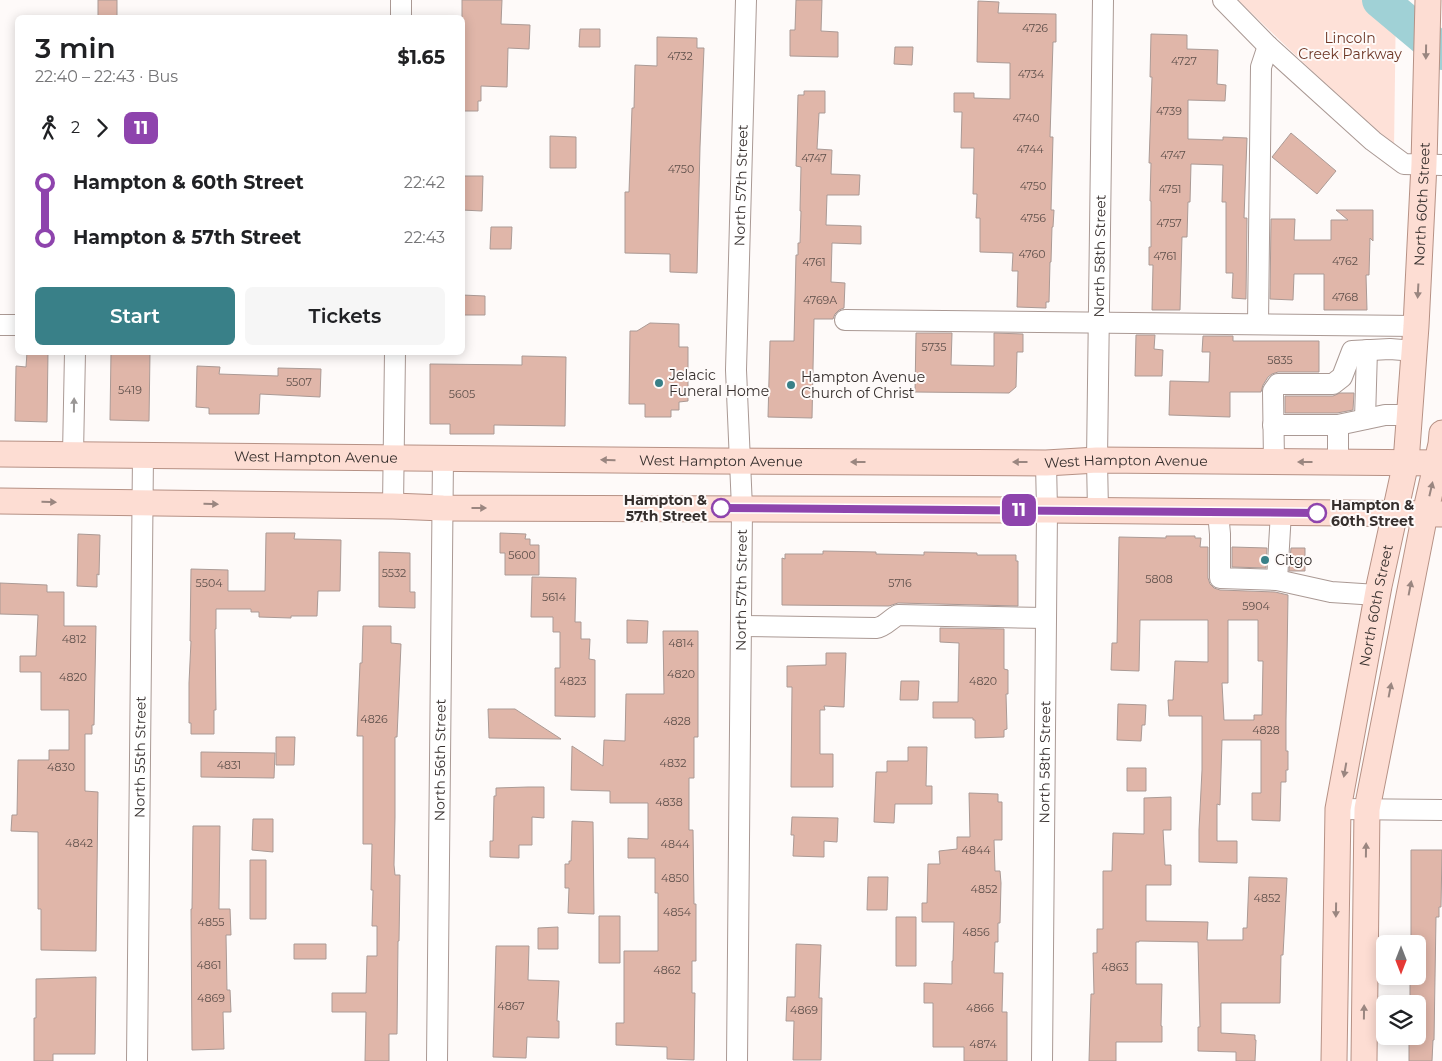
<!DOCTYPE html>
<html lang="en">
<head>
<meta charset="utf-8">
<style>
  body { margin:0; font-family:Montserrat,sans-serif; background:#f6f6f6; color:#202124; height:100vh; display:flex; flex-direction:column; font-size:19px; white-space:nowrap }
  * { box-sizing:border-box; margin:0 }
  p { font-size:16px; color:#757577 }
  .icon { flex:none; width:28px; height:28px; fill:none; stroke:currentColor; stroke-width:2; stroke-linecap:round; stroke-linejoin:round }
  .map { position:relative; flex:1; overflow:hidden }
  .sheet { position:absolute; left:15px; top:15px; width:450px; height:340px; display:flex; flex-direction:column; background:#fff; border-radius:8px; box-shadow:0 2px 12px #0003 }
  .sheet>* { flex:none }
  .badge { padding:0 10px; border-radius:8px; font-size:18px; line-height:32px }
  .needle { width:32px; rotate:180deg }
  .controls { position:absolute; left:1376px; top:935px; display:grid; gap:10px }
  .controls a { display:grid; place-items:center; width:50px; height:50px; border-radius:8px; background:#fff; box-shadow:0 2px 12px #0003; font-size:25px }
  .map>.badge { position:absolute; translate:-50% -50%; box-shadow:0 0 0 2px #fff }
  .legs { display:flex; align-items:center; gap:8px; height:55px; padding:0 20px; font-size:16px }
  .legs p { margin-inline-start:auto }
  .headline { display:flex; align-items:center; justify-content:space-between; height:85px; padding:0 20px }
  h1 { font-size:28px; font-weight:600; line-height:38px }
  .primary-button { display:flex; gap:10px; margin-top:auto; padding:10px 20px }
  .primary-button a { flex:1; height:58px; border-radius:8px; background:#398088; color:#fff; font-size:20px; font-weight:600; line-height:58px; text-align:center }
  .primary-button a+a { background:#f6f6f6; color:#202124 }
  ul { padding:0 20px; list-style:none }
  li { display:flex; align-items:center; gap:18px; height:55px; font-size:19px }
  li i { display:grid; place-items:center; width:8px; height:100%; margin:0 6px; background:currentColor }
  li i::after { content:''; width:12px; height:12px; margin:-6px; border:4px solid; border-radius:50%; background:#fff }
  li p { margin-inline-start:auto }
  li:first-child i { background:linear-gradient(#0000 50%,currentColor 0) }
  li:last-child i { background:linear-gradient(currentColor 50%,#0000 0) }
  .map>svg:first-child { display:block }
  .green { fill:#fee1d8 }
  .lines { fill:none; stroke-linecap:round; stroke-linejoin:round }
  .river { stroke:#a0d1d6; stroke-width:36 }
  .building { fill:#e0b6a9; stroke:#ab9a95; fill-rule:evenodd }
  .minor-casing { stroke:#aa9994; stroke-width:22 }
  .major-casing { stroke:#b69185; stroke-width:27 }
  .minor { stroke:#fff; stroke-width:20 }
  .major { stroke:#fdddd3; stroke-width:25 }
  .oneway { fill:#9a8680 }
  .oneway2 { fill:#9a9796 }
  .line-1-casing { stroke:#fff; stroke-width:11 }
  .line-1 { stroke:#8e44ad; stroke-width:8 }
  .poi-dot { fill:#398088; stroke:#fefaf9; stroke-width:2 }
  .stop-1-dot { fill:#fff; stroke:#8e44ad; stroke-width:2.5 }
  .labels { text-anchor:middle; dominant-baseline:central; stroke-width:4; stroke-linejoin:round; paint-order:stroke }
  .number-label { font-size:11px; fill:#60514c }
  .park-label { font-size:14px; fill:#6d3625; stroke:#fefaf9 }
  .street-label { font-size:14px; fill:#362f2d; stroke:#fefaf9 }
  .poi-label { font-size:14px; fill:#362f2d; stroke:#fefaf9; text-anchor:start }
  .stop-label { font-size:14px; font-weight:bold; fill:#362f2d; stroke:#fefaf9; text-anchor:end }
</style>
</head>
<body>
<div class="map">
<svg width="1442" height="1061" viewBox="0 0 1442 1061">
  <rect width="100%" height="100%" fill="#fefaf9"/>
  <path class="green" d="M 1238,0 L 1396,0 L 1394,150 Z"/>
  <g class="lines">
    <path class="river" d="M 1380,0 L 1442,52"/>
  </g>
  <path class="building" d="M 98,0 L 117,0 L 117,18 L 98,17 Z
    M 462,0 L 502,0 L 501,24 L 530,25 L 529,49 L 508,48 L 507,87 L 481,86 L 481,101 L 478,101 L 478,111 L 462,111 Z
    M 796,0 L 822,0 L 821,31 L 838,32 L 838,57 L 790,56 L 790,30 L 795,30 Z
    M 978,1 L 999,2 L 998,13 L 1056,14 L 1056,42 L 1053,42 L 1050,137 L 1053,137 L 1051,210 L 1054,210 L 1053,227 L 1052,227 L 1051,262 L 1050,262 L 1049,302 L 1046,302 L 1046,308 L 1017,307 L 1018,271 L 1012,271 L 1013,253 L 980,252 L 980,218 L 976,218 L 977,194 L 973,194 L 974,148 L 961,148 L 962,112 L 954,112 L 954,93 L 974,93 L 974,98 L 1010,99 L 1010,63 L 977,62 Z
    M 580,29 L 600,29 L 600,47 L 579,47 Z
    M 1151,34 L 1187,35 L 1187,49 L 1218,50 L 1217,84 L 1226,85 L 1225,101 L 1188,100 L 1188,139 L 1223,140 L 1223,137 L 1247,138 L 1244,218 L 1247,218 L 1246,299 L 1232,298 L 1233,273 L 1226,273 L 1226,202 L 1222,202 L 1223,165 L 1191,164 L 1190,202 L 1188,202 L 1187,237 L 1182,237 L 1180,310 L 1152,310 L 1153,265 L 1149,265 L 1149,247 L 1151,247 L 1151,201 L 1150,201 L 1151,163 L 1149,163 L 1152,77 L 1150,77 Z
    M 657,37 L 697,38 L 697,48 L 704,48 L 700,147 L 697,273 L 670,272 L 670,254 L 625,253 L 625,192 L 629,192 L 632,108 L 634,108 L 635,65 L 657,66 Z
    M 895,47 L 913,47 L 912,65 L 894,64 Z
    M 804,91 L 825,91 L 825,113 L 819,113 L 817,149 L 832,150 L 831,174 L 860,175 L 859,195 L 827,195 L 826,225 L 861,226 L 861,244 L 832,243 L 831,282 L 845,283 L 844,308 L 839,310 L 835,314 L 833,319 L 814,319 L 812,418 L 768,417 L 770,341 L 794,341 L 796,255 L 798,255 L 798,243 L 800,243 L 801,211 L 800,211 L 801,167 L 796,166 L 798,95 L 804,95 Z
    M 1291,133 L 1336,171 L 1317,194 L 1272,157 Z
    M 550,136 L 576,137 L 576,168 L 550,168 Z
    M 462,176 L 483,176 L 482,211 L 462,210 Z
    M 1336,210 L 1373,210 L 1373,241 L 1370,238 L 1369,275 L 1366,275 L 1367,310 L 1324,310 L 1324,274 L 1294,274 L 1293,300 L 1270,299 L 1271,219 L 1295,219 L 1294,240 L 1331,240 L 1331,220 L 1348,220 Z
    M 491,227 L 512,227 L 511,249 L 490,249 Z
    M 462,295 L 485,296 L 485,315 L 462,315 Z
    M 650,323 L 679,324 L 679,347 L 688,347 L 688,401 L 679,402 L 679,410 L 671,410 L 671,417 L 645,417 L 645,404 L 629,404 L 630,331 L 637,331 Z
    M 916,333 L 952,333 L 951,365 L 994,366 L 994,333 L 1023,334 L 1023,352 L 1017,352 L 1016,387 L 1009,393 L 915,392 Z
    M 1136,335 L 1155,335 L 1154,349 L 1163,350 L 1162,376 L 1135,376 Z
    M 1203,336 L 1233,336 L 1233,341 L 1319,341 L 1319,372 L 1278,372 L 1272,374 L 1268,377 L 1263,385 L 1261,392 L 1230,392 L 1230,417 L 1169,415 L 1170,381 L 1209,382 L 1210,352 L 1202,352 Z
    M 27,352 L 48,352 L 47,422 L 15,421 L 16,366 L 26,367 Z
    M 111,352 L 150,352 L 149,421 L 110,420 Z
    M 522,356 L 566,357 L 565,426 L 494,425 L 494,434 L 450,434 L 450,424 L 430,424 L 430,364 L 522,365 Z
    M 197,366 L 220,367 L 219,374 L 278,376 L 278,368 L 321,369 L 320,397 L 260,394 L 259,414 L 209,414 L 209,408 L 196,407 Z
    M 1340,393 L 1354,393 L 1353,410 L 1337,413 L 1285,413 L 1285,396 L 1333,396 Z
    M 266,533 L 295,533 L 294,539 L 341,540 L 340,591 L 318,591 L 317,616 L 291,616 L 291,618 L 259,617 L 259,612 L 251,612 L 251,609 L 216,609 L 216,629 L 215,629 L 216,710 L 214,710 L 214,734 L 191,734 L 191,723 L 189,723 L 189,683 L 191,641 L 190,641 L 191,569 L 228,570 L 228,591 L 265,591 Z
    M 500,533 L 526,534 L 525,539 L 530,539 L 530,545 L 539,545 L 539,575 L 505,575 L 505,553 L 500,553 Z
    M 78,534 L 100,535 L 99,575 L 97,574 L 97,587 L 77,586 Z
    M 1166,536 L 1195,536 L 1195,538 L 1201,538 L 1200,547 L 1208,547 L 1208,578 L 1210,584 L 1214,588 L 1220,590 L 1275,592 L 1288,595 L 1286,720 L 1286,751 L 1288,751 L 1288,770 L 1286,770 L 1286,782 L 1281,782 L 1280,821 L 1252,820 L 1252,793 L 1261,793 L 1261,740 L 1222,740 L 1220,805 L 1217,804 L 1217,841 L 1237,841 L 1237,863 L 1199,862 L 1199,830 L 1202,770 L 1202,716 L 1169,716 L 1168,700 L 1173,700 L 1175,661 L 1208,662 L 1208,620 L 1140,620 L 1139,671 L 1111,670 L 1112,643 L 1117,643 L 1119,537 L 1166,538 ZM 1228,620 L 1258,620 L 1258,661 L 1263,661 L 1262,715 L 1254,715 L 1254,720 L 1224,720 L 1222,683 L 1228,683 Z
    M 1232,547 L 1267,548 L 1266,568 L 1232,567 Z
    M 1291,548 L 1305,548 L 1305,571 L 1289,571 Z
    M 823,551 L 876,552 L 876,554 L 924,555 L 924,552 L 977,553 L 977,555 L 1016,555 L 1016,561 L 1018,561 L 1018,606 L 898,603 L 889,606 L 782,605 L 782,558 L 785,559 L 785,554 L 823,554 Z
    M 379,552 L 410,553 L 410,592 L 415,592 L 415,608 L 379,607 Z
    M 532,577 L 576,578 L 575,622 L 581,622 L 581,639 L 590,639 L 589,659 L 595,660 L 595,717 L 555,716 L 555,668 L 560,668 L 560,632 L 553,632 L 553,617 L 531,617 Z
    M 0,583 L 47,585 L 47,592 L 64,592 L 64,626 L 96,626 L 94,725 L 92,725 L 92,734 L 85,734 L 85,791 L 98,792 L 96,951 L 41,950 L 41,909 L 38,909 L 38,832 L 11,831 L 12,815 L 17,815 L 18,760 L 49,760 L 49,750 L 69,750 L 69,710 L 41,710 L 41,672 L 20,672 L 20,656 L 36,656 L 38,615 L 0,614 Z
    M 627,620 L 648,621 L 647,643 L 627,643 Z
    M 363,626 L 391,626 L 391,643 L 401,644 L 397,737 L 395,737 L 395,817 L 394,865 L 395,875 L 400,875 L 399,941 L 398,941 L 397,1034 L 389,1034 L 389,1061 L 365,1061 L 366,1012 L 332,1012 L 332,993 L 366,993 L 367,956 L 377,956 L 377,926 L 372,926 L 373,890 L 371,890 L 372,844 L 363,844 L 363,736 L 357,736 L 360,663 L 362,663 Z
    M 940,628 L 1004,629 L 1004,669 L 1008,670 L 1008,694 L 1006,694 L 1007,729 L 1004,730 L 1004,737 L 975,738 L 975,720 L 973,720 L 973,718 L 933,718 L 933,702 L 958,702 L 959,643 L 940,642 Z
    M 663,631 L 698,631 L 698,737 L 694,737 L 694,778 L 689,778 L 689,830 L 693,830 L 694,904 L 696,904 L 696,961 L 692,961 L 692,993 L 695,993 L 694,1060 L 667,1059 L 667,1047 L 616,1045 L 616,1023 L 624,1023 L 624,951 L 658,951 L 658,893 L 655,893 L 655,858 L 628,858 L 628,838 L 648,839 L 648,803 L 610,803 L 610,791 L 571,790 L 572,746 L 603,766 L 604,740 L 625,741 L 626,694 L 664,694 Z
    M 826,653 L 846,653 L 844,707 L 824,706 L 825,710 L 820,710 L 820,754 L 833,754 L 833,787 L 791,787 L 792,687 L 787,687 L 787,666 L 826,665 Z
    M 901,681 L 919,681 L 918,700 L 900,700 Z
    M 1118,704 L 1146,705 L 1145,725 L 1142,725 L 1141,741 L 1117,740 Z
    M 488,709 L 515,709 L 561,739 L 489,738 Z
    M 276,737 L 295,737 L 294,765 L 276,765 Z
    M 908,747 L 927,747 L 926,786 L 932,786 L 932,804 L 895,804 L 894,823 L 874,822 L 876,772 L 887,772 L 887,761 L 908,761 Z
    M 201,752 L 275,753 L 274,778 L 201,777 Z
    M 1127,768 L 1146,768 L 1146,791 L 1127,791 Z
    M 528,787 L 544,787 L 544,818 L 532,817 L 532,845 L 519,845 L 519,858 L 490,857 L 490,841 L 493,841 L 494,796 L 496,796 L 496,788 Z
    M 969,793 L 998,794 L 998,802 L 1002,802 L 1002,840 L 994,840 L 995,871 L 1000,871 L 1001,883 L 1000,923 L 998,923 L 998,942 L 995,942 L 994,973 L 1003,973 L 1002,1012 L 1007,1012 L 1007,1061 L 964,1061 L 964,1047 L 933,1047 L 933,1003 L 924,1003 L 924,983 L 952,984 L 952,961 L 953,961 L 954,922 L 922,922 L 922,903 L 927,903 L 928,864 L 940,864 L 939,851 L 957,849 L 957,837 L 970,837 Z
    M 1171,797 L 1171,830 L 1163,830 L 1165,865 L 1171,865 L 1171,885 L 1146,885 L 1146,921 L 1208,922 L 1207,940 L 1243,940 L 1243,928 L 1247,928 L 1249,877 L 1287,878 L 1283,955 L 1281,955 L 1280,1003 L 1221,1003 L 1221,1033 L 1255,1035 L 1255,1040 L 1256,1040 L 1255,1061 L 1236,1061 L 1236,1052 L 1198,1051 L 1198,1027 L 1200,1027 L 1198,942 L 1139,941 L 1139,942 L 1136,942 L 1136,984 L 1162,984 L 1161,1026 L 1162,1026 L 1162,1042 L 1116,1042 L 1116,1061 L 1089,1061 L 1091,994 L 1094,994 L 1093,953 L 1097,953 L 1097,929 L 1103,929 L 1103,871 L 1112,871 L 1113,833 L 1144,834 L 1144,798 Z
    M 792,817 L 838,818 L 837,842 L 824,841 L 824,857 L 793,856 L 794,835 L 791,835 Z
    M 253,819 L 273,819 L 273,852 L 252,850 Z
    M 572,821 L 593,822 L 594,914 L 568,913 L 569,888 L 565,888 L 565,864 L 569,864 L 569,861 L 571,861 Z
    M 193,826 L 220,826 L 219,909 L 230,909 L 231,935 L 226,935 L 227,990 L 230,990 L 231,1012 L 223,1012 L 224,1049 L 192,1050 L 191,909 L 192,909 Z
    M 1411,850 L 1442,850 L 1441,907 L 1439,907 L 1439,917 L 1436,917 L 1434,1040 L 1433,1040 L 1432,1061 L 1409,1061 L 1409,1036 L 1418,1036 L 1418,999 L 1410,999 L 1410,976 L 1418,976 L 1418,944 L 1411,944 Z
    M 250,860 L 266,860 L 266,919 L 250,919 Z
    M 868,877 L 888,877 L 887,910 L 867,910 Z
    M 599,916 L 620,916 L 620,963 L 599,963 Z
    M 896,917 L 916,917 L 916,966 L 896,966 Z
    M 558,927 L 558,949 L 538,949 L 538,928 Z
    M 294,944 L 326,944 L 326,959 L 294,959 Z
    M 796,944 L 821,945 L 819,998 L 822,998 L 821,1060 L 793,1060 L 794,1021 L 786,1021 L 787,997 L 795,997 Z
    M 496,946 L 529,946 L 528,980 L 559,981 L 557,1021 L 559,1021 L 559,1038 L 527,1037 L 526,1058 L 493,1057 Z
    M 96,977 L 95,1054 L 53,1054 L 53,1061 L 34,1061 L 34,1018 L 36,1018 L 36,979 Z"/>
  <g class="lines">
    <defs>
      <g id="minor">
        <path d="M 1223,0 L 1268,46 L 1373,141 L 1404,164 L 1442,165"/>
        <path d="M 401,18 L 401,0"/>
        <path d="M 845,320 L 1416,326"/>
        <path d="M 1258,324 L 1261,67 L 1268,46"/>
        <path d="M 0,325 L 18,325"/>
        <path d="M 1365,419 L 1367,350"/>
        <path d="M 1273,425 L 1338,425 L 1338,462"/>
        <path d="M 1338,425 L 1385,415 L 1410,415"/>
        <path d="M 73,454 L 75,352"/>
        <path d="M 1274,462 L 1273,391 L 1278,384 L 1333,384 L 1342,377 L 1352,351 L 1390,349 L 1415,351"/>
        <path d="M 393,506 L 395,352"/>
        <path id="s1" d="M 1098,511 L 1097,460 L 1103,0"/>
        <path d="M 1218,512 L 1220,534 L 1220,578 L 1277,580 L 1331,592 L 1377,595"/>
        <path d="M 1277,580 L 1281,512"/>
        <path d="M 741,626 L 876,628 C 885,627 890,619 898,615 L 1046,618"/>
        <path d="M 1338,809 L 1442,810"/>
        <path id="s2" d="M 137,1061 L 143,455"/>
        <path id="s3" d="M 437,1061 L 443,458"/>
        <path id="s4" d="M 737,1061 L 742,508 L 736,370 L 746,0"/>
        <path id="s5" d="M 1042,1061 L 1047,510 L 1046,463"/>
      </g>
      <g id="major">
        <path id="s6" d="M 0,454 L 716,461 L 1046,463 L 1097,460 L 1442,463"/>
        <path d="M 0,501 L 393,506 L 443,508 L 1047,510 L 1442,514"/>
        <path id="s7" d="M 1334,1061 L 1338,809 L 1379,586 L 1406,462 L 1416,326 L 1424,164 L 1428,0"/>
        <path d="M 1364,1061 L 1367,809 L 1425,514 L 1441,444 L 1442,433"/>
      </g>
    </defs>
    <use href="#minor" class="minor-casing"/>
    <use href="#major" class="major-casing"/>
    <use href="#minor" class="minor"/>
    <use href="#major" class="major"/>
  </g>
  <defs><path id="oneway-solid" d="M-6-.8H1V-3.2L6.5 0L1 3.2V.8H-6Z" transform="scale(1.25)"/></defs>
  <g class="oneway">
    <use href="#oneway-solid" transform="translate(1426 52) rotate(91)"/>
    <use href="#oneway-solid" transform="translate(1418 291) rotate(93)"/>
    <use href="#oneway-solid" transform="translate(608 460) rotate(-179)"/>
    <use href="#oneway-solid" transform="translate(858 462) rotate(180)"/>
    <use href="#oneway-solid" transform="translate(1020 462) rotate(-180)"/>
    <use href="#oneway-solid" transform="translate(1305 462) rotate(-180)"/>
    <use href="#oneway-solid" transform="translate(1431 489) rotate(-77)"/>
    <use href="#oneway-solid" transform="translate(49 502) rotate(1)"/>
    <use href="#oneway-solid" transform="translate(211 504) rotate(1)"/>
    <use href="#oneway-solid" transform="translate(479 508)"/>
    <use href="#oneway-solid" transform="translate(1410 588) rotate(-79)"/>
    <use href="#oneway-solid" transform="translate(1390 690) rotate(-79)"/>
    <use href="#oneway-solid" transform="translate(1345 770) rotate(100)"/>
    <use href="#oneway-solid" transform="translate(1366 850) rotate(-89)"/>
    <use href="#oneway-solid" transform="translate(1336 910) rotate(91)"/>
    <use href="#oneway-solid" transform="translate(1364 1012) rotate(-89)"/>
  </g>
  <use class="oneway2" href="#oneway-solid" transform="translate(74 405) rotate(-89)"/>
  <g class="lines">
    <defs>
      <path id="line-1" d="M 721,508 L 1317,513"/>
    </defs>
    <use href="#line-1" class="line-1-casing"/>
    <use href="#line-1" class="line-1"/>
  </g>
  <g class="poi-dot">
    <circle cx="659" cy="383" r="5"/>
    <circle cx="791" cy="385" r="5"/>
    <circle cx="1265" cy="560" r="5"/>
  </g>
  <g class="stop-1-dot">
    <circle cx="721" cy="508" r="9"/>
    <circle cx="1317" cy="513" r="9"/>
  </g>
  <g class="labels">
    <g class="number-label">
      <text x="1035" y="28">4726</text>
      <text x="680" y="56">4732</text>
      <text x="1184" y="61">4727</text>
      <text x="1031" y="74">4734</text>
      <text x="1169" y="111">4739</text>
      <text x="1026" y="118">4740</text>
      <text x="1030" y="149">4744</text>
      <text x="1173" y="155">4747</text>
      <text x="814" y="158">4747</text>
      <text x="681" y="169">4750</text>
      <text x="1033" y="186">4750</text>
      <text x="1170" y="189">4751</text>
      <text x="1033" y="218">4756</text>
      <text x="1169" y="223">4757</text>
      <text x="1032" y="254">4760</text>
      <text x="1165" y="256">4761</text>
      <text x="1345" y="261">4762</text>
      <text x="814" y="262">4761</text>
      <text x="1345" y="297">4768</text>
      <text x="820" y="300">4769A</text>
      <text x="934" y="347">5735</text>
      <text x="1280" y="360">5835</text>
      <text x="299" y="382">5507</text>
      <text x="130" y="390">5419</text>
      <text x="462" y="394">5605</text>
      <text x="522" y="555">5600</text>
      <text x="394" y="573">5532</text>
      <text x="1159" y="579">5808</text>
      <text x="209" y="583">5504</text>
      <text x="900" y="583">5716</text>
      <text x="554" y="597">5614</text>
      <text x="1256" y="606">5904</text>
      <text x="74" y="639">4812</text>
      <text x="681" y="643">4814</text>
      <text x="681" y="674">4820</text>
      <text x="73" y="677">4820</text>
      <text x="573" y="681">4823</text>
      <text x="983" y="681">4820</text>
      <text x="374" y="719">4826</text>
      <text x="677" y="721">4828</text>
      <text x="1266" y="730">4828</text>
      <text x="673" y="763">4832</text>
      <text x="229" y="765">4831</text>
      <text x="61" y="767">4830</text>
      <text x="669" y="802">4838</text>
      <text x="79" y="843">4842</text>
      <text x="675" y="844">4844</text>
      <text x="976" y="850">4844</text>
      <text x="675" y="878">4850</text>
      <text x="984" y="889">4852</text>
      <text x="1267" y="898">4852</text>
      <text x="677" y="912">4854</text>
      <text x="211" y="922">4855</text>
      <text x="976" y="932">4856</text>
      <text x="209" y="965">4861</text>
      <text x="1115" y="967">4863</text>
      <text x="667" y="970">4862</text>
      <text x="211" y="998">4869</text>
      <text x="511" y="1006">4867</text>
      <text x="980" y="1008">4866</text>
      <text x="804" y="1010">4869</text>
      <text x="983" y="1044">4874</text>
    </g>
    <g class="park-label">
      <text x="1350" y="38">Lincoln<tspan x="1350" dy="16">Creek Parkway</tspan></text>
    </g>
    <g class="street-label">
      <text stroke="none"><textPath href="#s4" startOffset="876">North 57th Street</textPath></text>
      <text stroke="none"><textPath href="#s7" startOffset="864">North 60th Street</textPath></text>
      <text stroke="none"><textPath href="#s1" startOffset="255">North 58th Street</textPath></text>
      <text stroke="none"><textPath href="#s6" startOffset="316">West Hampton Avenue</textPath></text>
      <text stroke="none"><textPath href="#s6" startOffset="721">West Hampton Avenue</textPath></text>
      <text stroke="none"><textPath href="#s6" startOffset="1126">West Hampton Avenue</textPath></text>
      <text stroke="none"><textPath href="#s4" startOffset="471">North 57th Street</textPath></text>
      <text stroke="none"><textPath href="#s7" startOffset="459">North 60th Street</textPath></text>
      <text stroke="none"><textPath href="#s2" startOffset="304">North 55th Street</textPath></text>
      <text stroke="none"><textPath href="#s3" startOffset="301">North 56th Street</textPath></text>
      <text stroke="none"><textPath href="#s5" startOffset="299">North 58th Street</textPath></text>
    </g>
    <g class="poi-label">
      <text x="669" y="375">Jelacic<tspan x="669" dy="16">Funeral Home</tspan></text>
      <text x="801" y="377">Hampton Avenue<tspan x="801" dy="16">Church of Christ</tspan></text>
      <text x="1275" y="560">Citgo</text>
    </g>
    <g class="stop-label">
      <text x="707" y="500">Hampton &amp;<tspan x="707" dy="16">57th Street</tspan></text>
      <text x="1331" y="505" text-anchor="start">Hampton &amp;<tspan x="1331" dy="16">60th Street</tspan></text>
    </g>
  </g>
</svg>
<div class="controls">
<a><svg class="needle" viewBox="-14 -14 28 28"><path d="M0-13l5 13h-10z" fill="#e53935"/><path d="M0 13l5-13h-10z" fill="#757577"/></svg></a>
<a><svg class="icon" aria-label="layers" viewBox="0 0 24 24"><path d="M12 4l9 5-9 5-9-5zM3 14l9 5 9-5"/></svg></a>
</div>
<b class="badge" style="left:1019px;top:510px;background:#8e44ad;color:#fff">11</b>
<section class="sheet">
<div class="headline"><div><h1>3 min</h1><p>22:40 – 22:43 · Bus</p></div><b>$1.65</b></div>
<div class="legs"><svg class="icon" aria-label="walk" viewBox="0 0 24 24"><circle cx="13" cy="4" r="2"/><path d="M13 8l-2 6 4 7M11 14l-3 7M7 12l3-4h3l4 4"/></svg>2<svg class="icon" aria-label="forward" viewBox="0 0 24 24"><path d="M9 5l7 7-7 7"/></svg><b class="badge" style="background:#8e44ad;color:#fff">11</b></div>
<ul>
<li><i style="color:#8e44ad"></i><b>Hampton &amp; 60th Street</b><p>22:42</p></li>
<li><i style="color:#8e44ad"></i><b>Hampton &amp; 57th Street</b><p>22:43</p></li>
</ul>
<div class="primary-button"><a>Start</a><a>Tickets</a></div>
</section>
</div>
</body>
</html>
